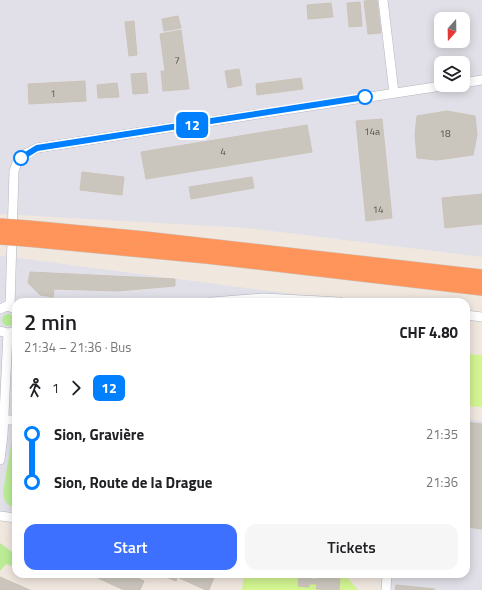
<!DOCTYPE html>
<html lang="en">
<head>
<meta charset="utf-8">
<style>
  body { margin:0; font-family:"Titillium Web",sans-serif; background:#f6f6f6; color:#202124; height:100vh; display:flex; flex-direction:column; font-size:15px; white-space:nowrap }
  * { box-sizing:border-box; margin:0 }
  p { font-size:13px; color:#757577 }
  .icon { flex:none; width:22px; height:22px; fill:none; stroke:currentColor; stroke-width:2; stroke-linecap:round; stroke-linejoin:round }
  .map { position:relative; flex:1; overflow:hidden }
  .side { position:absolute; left:12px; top:298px; width:458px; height:280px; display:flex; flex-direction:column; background:#fff; border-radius:12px; box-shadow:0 2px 10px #0003 }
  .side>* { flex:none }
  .badge { padding:0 8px; border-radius:6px; font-size:14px; line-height:26px }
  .needle { width:26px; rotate:200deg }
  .fabs { position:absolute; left:434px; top:12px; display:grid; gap:8px }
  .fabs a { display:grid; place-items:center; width:36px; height:36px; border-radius:8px; background:#fff; box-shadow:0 2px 10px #0003; font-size:20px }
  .map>.badge { position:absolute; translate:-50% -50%; box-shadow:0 0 0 2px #fff }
  .legs { display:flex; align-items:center; gap:6px; height:44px; padding:0 12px; font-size:13px }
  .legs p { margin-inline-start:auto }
  .overview { display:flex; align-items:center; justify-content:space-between; height:68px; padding:0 12px }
  h1 { font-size:22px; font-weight:600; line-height:30px }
  .primary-button { display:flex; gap:8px; margin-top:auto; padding:8px 12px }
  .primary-button a { flex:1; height:46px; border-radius:12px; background:#3d70ff; color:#fff; font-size:16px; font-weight:600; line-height:46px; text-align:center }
  .primary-button a+a { background:#f6f6f6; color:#202124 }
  ul { padding:0 12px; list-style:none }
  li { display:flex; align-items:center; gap:14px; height:48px; font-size:15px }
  li i { display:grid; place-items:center; width:6px; height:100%; margin:0 5px; background:currentColor }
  li i::after { content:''; width:10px; height:10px; margin:-5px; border:3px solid; border-radius:50%; background:#fff }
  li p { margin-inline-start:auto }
  li:first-child i { background:linear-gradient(#0000 50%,currentColor 0) }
  li:last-child i { background:linear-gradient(currentColor 50%,#0000 0) }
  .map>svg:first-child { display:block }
  .industrial { fill:#e1e0e8; fill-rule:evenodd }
  .green { fill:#baec96 }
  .pitch { fill:#d2f491 }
  .building { fill:#cbc6bd; stroke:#ccc3b8 }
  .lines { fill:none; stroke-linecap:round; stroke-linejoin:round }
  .minor-casing { stroke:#b3b7c2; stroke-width:10 }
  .highway-casing { stroke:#c8c8c8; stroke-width:14 }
  .minor { stroke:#fff; stroke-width:9 }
  .highway { stroke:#ff955b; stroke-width:13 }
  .highway-bridge-casing { stroke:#c8c8c8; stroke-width:14; stroke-linecap:butt }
  .highway-bridge { stroke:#ff955b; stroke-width:13 }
  .line-1-casing { stroke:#fff; stroke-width:9 }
  .line-1 { stroke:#0080ff; stroke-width:6 }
  .stop-1-dot { fill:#fff; stroke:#0080ff; stroke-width:2 }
  .labels { text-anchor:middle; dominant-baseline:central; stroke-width:3; stroke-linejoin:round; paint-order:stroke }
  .number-label { font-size:10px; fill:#545351 }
</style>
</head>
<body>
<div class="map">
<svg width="482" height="590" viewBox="0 0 482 590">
  <rect width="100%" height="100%" fill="#f0e7df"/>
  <path class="industrial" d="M 0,0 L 482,0 L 482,257 L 247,228 L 0,214 ZM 441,19 L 463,19 L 463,41 L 441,41 ZM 441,63 L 463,63 L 463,85 L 441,85 Z
    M 0,256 L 10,257 L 354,302 L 16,302 L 16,518 L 0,516 Z
    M 466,419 L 482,421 L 482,590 L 386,590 L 387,574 L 466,574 Z"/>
  <path class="green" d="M2 320a6 6 0 1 1 12 0a6 6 0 1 1-12 0Z
    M 16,431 L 16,509 C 7,505 4,502 3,492 L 13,434 Z
    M 0,543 L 16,555 L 16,568 L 6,564 L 0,571 Z"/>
  <path class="pitch" d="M 466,354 L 482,355 L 482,407 L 466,406 Z
    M 244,574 L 301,574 L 310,575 L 310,578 L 317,579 L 318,575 L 340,574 L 347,577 L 358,590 L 242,590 Z"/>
  <path class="building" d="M 377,0 L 381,33 L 368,34 L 364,1 Z
    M 360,2 L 362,26 L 349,27 L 347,3 Z
    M 331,3 L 333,17 L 308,19 L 307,5 Z
    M 178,16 L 181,28 L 164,31 L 162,19 Z
    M 134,21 L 137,55 L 129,56 L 125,22 Z
    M 181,30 L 189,89 L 163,91 L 161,71 L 165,71 L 160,34 Z
    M 239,69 L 242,85 L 228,88 L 225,71 Z
    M 146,73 L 148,93 L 133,94 L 131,74 Z
    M 301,78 L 303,89 L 257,95 L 256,84 Z
    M 85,81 L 86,101 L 29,104 L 28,84 Z
    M 117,83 L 119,97 L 98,98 L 97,85 Z
    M 447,111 L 475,116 L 477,135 L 473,155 L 437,160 L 417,158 L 415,134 L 417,116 Z
    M 382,119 L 392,218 L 366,221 L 356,121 Z
    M 307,125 L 312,152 L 146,179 L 141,152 Z
    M 82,172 L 124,177 L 122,195 L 80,190 Z
    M 252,177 L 254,188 L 191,199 L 189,187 Z
    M 482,194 L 482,224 L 445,228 L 442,198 Z
    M 30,272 L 175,279 L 175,286 L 117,291 L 54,289 L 53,297 L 40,295 L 28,283 Z
    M 466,422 L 482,424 L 482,529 L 466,527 Z
    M 89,574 L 130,574 L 144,581 L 140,590 L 124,590 Z
    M 164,574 L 212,574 L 215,575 L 209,590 L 206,590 L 177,577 L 176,581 L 163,576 Z
    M 299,574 L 310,575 L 310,579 L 317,579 L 318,575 L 336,574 L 336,576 L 340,577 L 339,590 L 316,589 L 317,584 L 309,584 L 309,587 L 298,586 Z
    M 0,577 L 30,590 L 0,590 Z
    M 396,585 L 435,589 L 435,590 L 395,590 Z"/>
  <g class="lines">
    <defs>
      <path id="minor" d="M 383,0 L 394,93
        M 463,83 L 482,80
        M 212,302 L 264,298 L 340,302
        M 10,306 L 14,171 L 17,163 L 23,155 L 37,148 L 448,85
        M 0,309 L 7,306 L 16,309
        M 466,315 L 482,317
        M 0,331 L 8,333 L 16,331
        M 4,420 L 16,420
        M 0,460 L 3,435 L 8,333
        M 0,516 L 16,518
        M 386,590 L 387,574"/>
      <path id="highway" d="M 28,227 L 145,238 L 482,276
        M 27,240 L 206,257 L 482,289"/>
    </defs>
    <use href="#minor" class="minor-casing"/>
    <use href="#highway" class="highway-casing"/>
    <use href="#minor" class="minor"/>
    <use href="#highway" class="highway"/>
    <defs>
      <path id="highway-bridge" d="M 0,225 L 28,227
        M 0,238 L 27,240"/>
    </defs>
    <use href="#highway-bridge" class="highway-bridge-casing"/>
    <use href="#highway-bridge" class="highway-bridge"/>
  </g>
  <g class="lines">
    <defs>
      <path id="line-1" d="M 21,158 L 37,148 L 365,97"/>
    </defs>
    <use href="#line-1" class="line-1-casing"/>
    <use href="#line-1" class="line-1"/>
  </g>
  <g class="stop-1-dot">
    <circle cx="365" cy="97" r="7"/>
    <circle cx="21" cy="158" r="7"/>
  </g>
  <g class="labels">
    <g class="number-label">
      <text x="177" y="60">7</text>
      <text x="53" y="93">1</text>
      <text x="372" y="131">14a</text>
      <text x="445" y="133">18</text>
      <text x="223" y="151">4</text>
      <text x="378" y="209">14</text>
    </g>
  </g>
</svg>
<div class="fabs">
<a><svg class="needle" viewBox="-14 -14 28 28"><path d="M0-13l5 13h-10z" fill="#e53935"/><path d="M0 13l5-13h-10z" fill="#757577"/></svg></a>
<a><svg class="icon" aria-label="layers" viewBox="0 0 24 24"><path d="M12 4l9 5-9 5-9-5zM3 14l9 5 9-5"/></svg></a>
</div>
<b class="badge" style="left:192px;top:125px;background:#0080ff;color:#fff">12</b>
<section class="side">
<div class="overview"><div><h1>2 min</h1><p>21:34 – 21:36 · Bus</p></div><b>CHF 4.80</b></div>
<div class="legs"><svg class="icon" aria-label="walk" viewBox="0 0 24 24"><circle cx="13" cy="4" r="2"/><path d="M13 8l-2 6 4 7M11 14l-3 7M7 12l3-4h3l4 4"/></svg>1<svg class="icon" aria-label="forward" viewBox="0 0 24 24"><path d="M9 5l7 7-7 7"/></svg><b class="badge" style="background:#0080ff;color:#fff">12</b></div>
<ul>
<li><i style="color:#0080ff"></i><b>Sion, Gravière</b><p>21:35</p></li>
<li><i style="color:#0080ff"></i><b>Sion, Route de la Drague</b><p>21:36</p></li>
</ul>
<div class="primary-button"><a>Start</a><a>Tickets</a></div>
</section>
</div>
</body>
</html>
